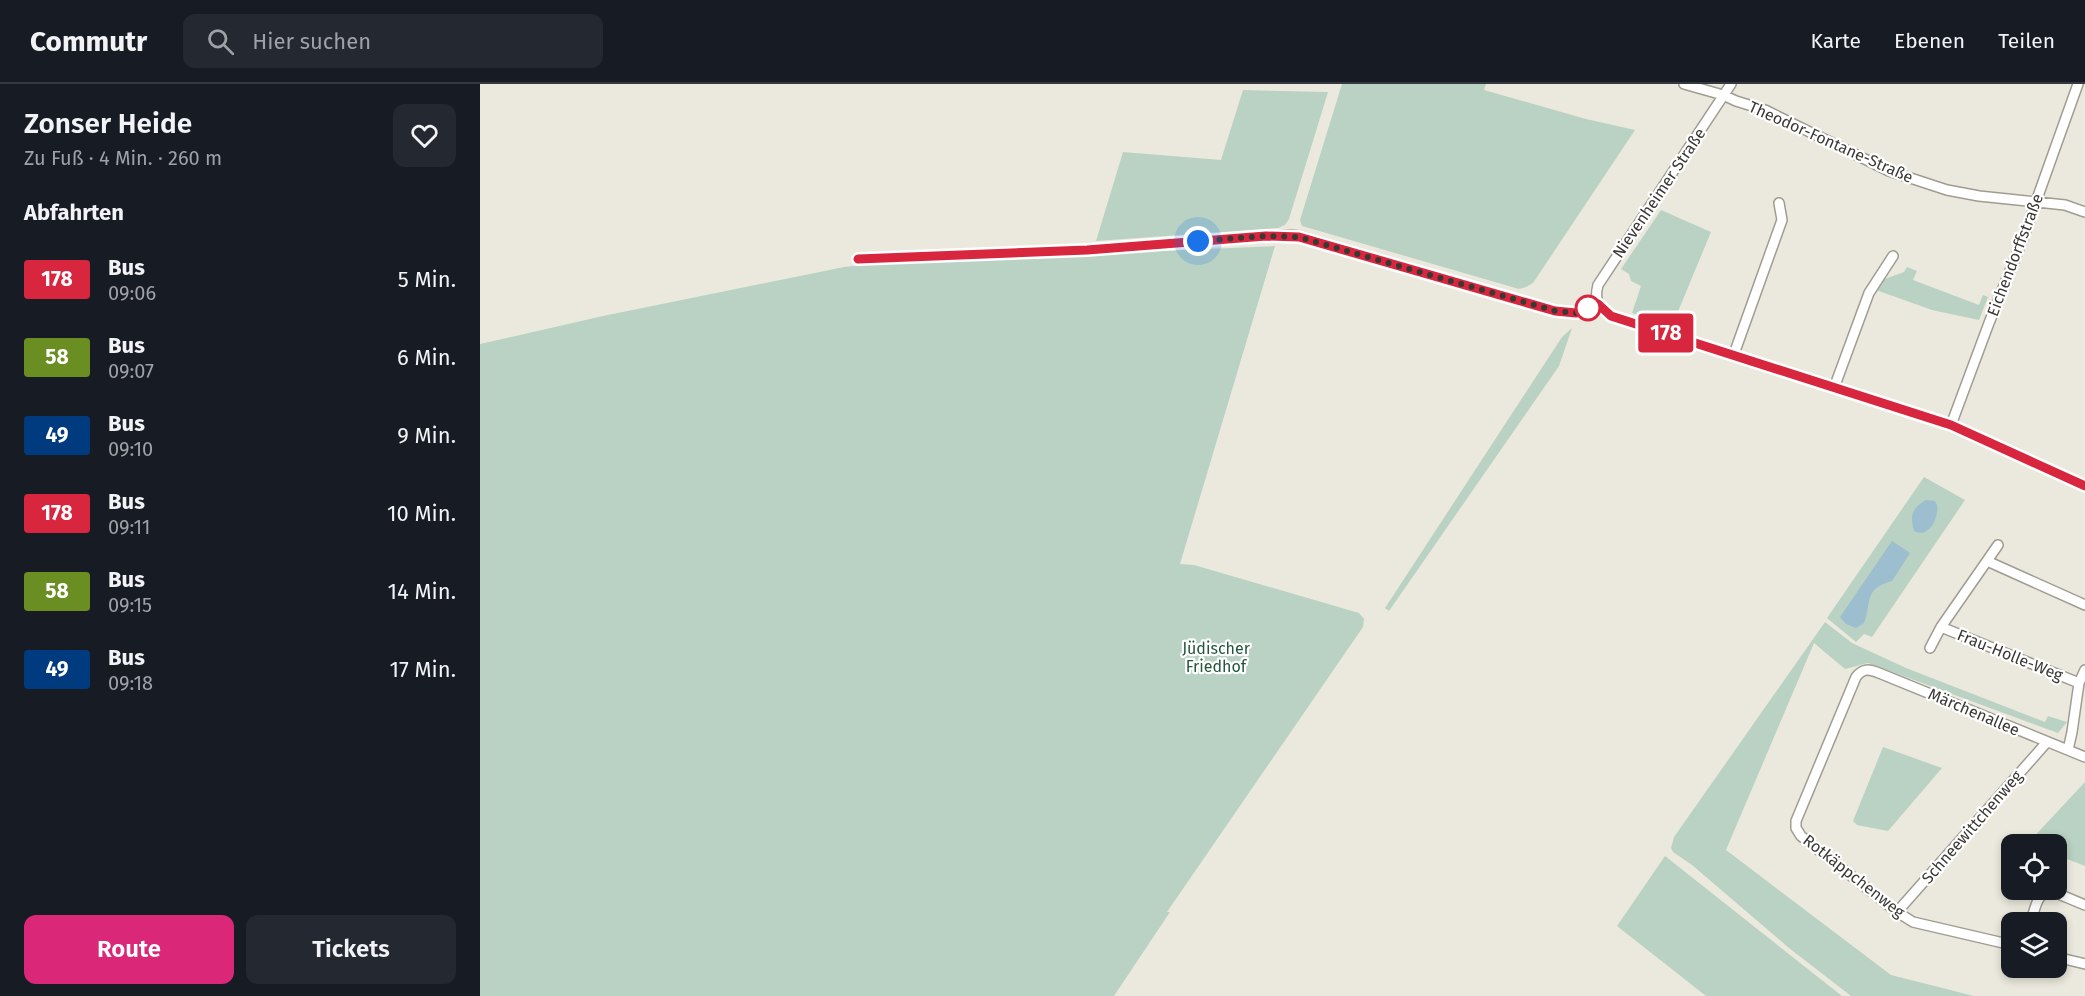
<!DOCTYPE html>
<html lang="de">
<head>
<meta charset="utf-8">
<style>
  body { margin:0; font-family:"Fira Sans",sans-serif; background:#242831; color:#f1f3f6; height:100vh; display:flex; flex-direction:column; font-size:22px; white-space:nowrap }
  * { box-sizing:border-box; margin:0 }
  p { font-size:20px; color:#9ea1a6 }
  .icon { flex:none; width:33px; height:33px; fill:none; stroke:currentColor; stroke-width:2; stroke-linecap:round; stroke-linejoin:round }
  .map { position:relative; flex:1; overflow:hidden }
  .side { display:flex; flex-direction:column; background:#171b24; width:480px }
  .side>* { flex:none }
  .badge { padding:0 12px; border-radius:4px; font-size:21px; line-height:39px }
  .fabs { position:absolute; left:1521px; top:750px; display:grid; gap:12px }
  .fabs a { display:grid; place-items:center; width:66px; height:66px; border-radius:12px; background:#171b24; box-shadow:0 3px 9px #0003; font-size:30px }
  .you { position:absolute; width:30px; height:30px; margin:-15px; border:4px solid #fff; border-radius:50%; background:#1a73e8; box-shadow:0 0 0 9px #1a73e833 }
  .map>.badge { position:absolute; translate:-50% -50%; box-shadow:0 0 0 3px #fff }
  h2 { padding:0 24px; font-size:22px; line-height:54px }
  .round { display:grid; place-items:center; flex:none; width:63px; height:63px; border-radius:12px; background:#242831 }
  .summary { display:flex; align-items:center; justify-content:space-between; height:102px; padding:0 24px }
  h1 { font-size:28px; font-weight:600; line-height:45px }
  .action { display:flex; gap:12px; margin-top:auto; padding:12px 24px }
  .action a { flex:1; height:69px; border-radius:12px; background:#db2777; color:#fff; font-size:24px; font-weight:600; line-height:69px; text-align:center }
  .action a+a { background:#242831; color:#f1f3f6 }
  ul { padding:0; list-style:none }
  li { display:flex; align-items:center; gap:18px; height:78px; padding:0 24px }
  li div { flex:1 }
  li b { display:block; font-size:22px }
  li em { font-style:normal }
  li .badge { min-width:66px; font-weight:700; text-align:center }
  header { display:flex; align-items:center; gap:36px; box-sizing:border-box; height:84px; padding:0 30px; background:#171b24; border-bottom:2px solid #363941 }
  header strong { font-size:28px }
  nav { display:flex; gap:33px; margin-inline-start:auto; font-size:21px }
  .search { width:420px; height:54px; background:#242831; display:flex; align-items:center; gap:15px; box-sizing:border-box; padding:0 21px; border-radius:12px; color:#9ea1a6; font-size:22px }
  main { display:flex; flex:1; min-height:0 }
  .map>svg:first-child { display:block }
  .green { fill:#b9d2c3 }
  .water { fill:#9cbece }
  .lines { fill:none; stroke-linecap:round; stroke-linejoin:round }
  .street-casing { stroke:#9f9d91; stroke-width:12 }
  .street { stroke:#fff; stroke-width:9 }
  .line-casing { stroke:#fff; stroke-width:14 }
  .line { stroke:#d7263d; stroke-width:9 }
  .walk { stroke:#393834; stroke-width:6; stroke-dasharray:0 10.8 }
  .stop-dot { fill:#fff; stroke:#d7263d; stroke-width:3 }
  .labels { text-anchor:middle; dominant-baseline:central; stroke-width:4.5; stroke-linejoin:round; paint-order:stroke }
  .street-label { font-size:16px; fill:#393834; stroke:#fff }
  .park-label { font-size:16px; fill:#21563b; stroke:#fff }
</style>
</head>
<body>
<header>
<strong>Commutr</strong>
<div class="search"><svg class="icon" aria-label="search" viewBox="0 0 24 24"><circle cx="10" cy="10" r="6"/><path d="M15 15l6 6"/></svg>Hier suchen</div>
<nav><a>Karte</a><a>Ebenen</a><a>Teilen</a></nav>
</header>
<main>
<section class="side">
<div class="summary"><div><h1>Zonser Heide</h1><p>Zu Fuß · 4 Min. · 260 m</p></div><a class="round"><svg class="icon" aria-label="heart" viewBox="0 0 24 24"><path d="M12 20l-8-8c-3-5 5-10 8-4 3-6 11-1 8 4z"/></svg></a></div>
<h2>Abfahrten</h2>
<ul>
<li><span class="badge" style="background:#d7263d;color:#fff">178</span><div><b>Bus</b><p>09:06</p></div><em>5 Min.</em></li>
<li><span class="badge" style="background:#6b8e23;color:#fff">58</span><div><b>Bus</b><p>09:07</p></div><em>6 Min.</em></li>
<li><span class="badge" style="background:#003b80;color:#fff">49</span><div><b>Bus</b><p>09:10</p></div><em>9 Min.</em></li>
<li><span class="badge" style="background:#d7263d;color:#fff">178</span><div><b>Bus</b><p>09:11</p></div><em>10 Min.</em></li>
<li><span class="badge" style="background:#6b8e23;color:#fff">58</span><div><b>Bus</b><p>09:15</p></div><em>14 Min.</em></li>
<li><span class="badge" style="background:#003b80;color:#fff">49</span><div><b>Bus</b><p>09:18</p></div><em>17 Min.</em></li>
</ul>
<div class="action"><a>Route</a><a>Tickets</a></div>
</section>
<div class="map">
<svg width="1605" height="912" viewBox="0 0 1605 912">
  <rect width="100%" height="100%" fill="#ebe9dd"/>
  <path class="green" d="M 862,0 L 1006,0 L 1004,6 L 1106,35 L 1155,46 L 1053,199 L 1046,203 L 1039,205 L 822,142 L 820,136 Z
    M 763,6 L 848,8 L 809,135 L 805,141 L 798,144 L 616,157 L 643,68 L 741,76 Z
    M 1181,126 L 1231,148 L 1192,242 L 1152,229 L 1161,202 L 1151,197 L 1149,190 L 1141,185 Z
    M 795,162 L 700,480 L 714,481 L 879,529 L 884,535 L 883,543 L 687,828 L 690,828 L 634,912 L 0,912 L 0,260 L 123,232 L 364,183 L 403,179 Z
    M 1427,183 L 1437,187 L 1433,196 L 1499,221 L 1503,211 L 1508,213 L 1499,236 L 1452,226 L 1396,206 L 1399,197 L 1424,188 Z
    M 1092,244 L 1079,282 L 909,527 L 905,524 L 1082,253 Z
    M 1444,393 L 1485,416 L 1392,553 L 1384,550 L 1376,558 L 1347,534 Z
    M 1345,538 L 1372,559 L 1426,584 L 1565,638 L 1568,632 L 1587,638 L 1578,649 L 1388,579 L 1365,585 L 1334,559 L 1246,766 L 1411,891 L 1494,912 L 1371,912 L 1309,864 L 1212,781 L 1193,768 L 1191,764 L 1194,753 Z
    M 1403,663 L 1462,684 L 1408,747 L 1377,741 L 1373,737 Z
    M 1605,698 L 1605,782 L 1577,771 L 1576,760 L 1548,759 Z
    M 1185,772 L 1362,912 L 1226,912 L 1137,842 Z"/>
  <path class="water" d="M 1446,416 L 1455,417 L 1457,421 C 1459,434 1449,455 1434,447 C 1430,431 1431,425 1446,416 Z
    M 1412,457 L 1430,469 L 1412,497 C 1383,505 1392,518 1384,539 L 1376,544 L 1366,540 L 1360,533 Z"/>
  <g class="lines">
    <defs>
      <path id="street" d="M 1204,0 L 1243,11 L 1256,17 L 1285,26 L 1409,87 L 1467,106 L 1499,112 L 1585,121 L 1605,128
        M 1251,0 L 1118,201 C 1114,216 1118,224 1131,232 L 1471,341 L 1605,402
        M 378,175 L 607,166 L 810,151 L 819,152 L 1075,227 L 1096,229 L 1118,220
        M 1254,270 L 1302,136 L 1299,119
        M 1354,304 L 1389,209 L 1413,172
        M 1471,341 L 1509,239 L 1542,157 L 1598,0
        M 1518,461 L 1461,543 L 1599,599 L 1605,586
        M 1507,477 L 1605,521
        M 1450,564 L 1461,543
        M 1588,666 L 1592,648 L 1599,599
        M 1417,828 L 1567,658
        M 1552,833 C 1556,822 1557,811 1569,806 L 1605,821
        M 1532,861 L 1433,838 L 1417,828 L 1321,752 L 1316,744 L 1316,737 L 1376,593 C 1383,584 1389,585 1399,589 L 1605,673
        M 1576,873 L 1605,880"/>
    </defs>
    <use href="#street" class="street-casing"/>
    <use href="#street" class="street"/>
  </g>
  <g class="lines">
    <defs>
      <path id="line" d="M 378,175 L 607,166 L 786,152 L 819,153 L 1075,227 L 1096,229 L 1118,220 L 1131,232 L 1471,341 L 1605,402"/>
    </defs>
    <use href="#line" class="line-casing"/>
    <use href="#line" class="line"/>
    <path class="walk" d="M 718,157 L 786,152 L 819,153 L 1075,227 L 1096,229 L 1108,224"/>
  </g>
  <circle class="stop-dot" cx="1108" cy="224" r="12"/>
  <g class="labels">
    <g class="street-label">
      <text transform="translate(1351 58) rotate(24)">Theodor-Fontane-Straße</text>
      <text transform="translate(1179 109) rotate(-56)">Nievenheimer Straße</text>
      <text transform="translate(1535 171) rotate(-69)">Eichendorffstraße</text>
      <text transform="translate(1530 571) rotate(22)">Frau-Holle-Weg</text>
      <text transform="translate(1494 628) rotate(23)">Märchenallee</text>
      <text transform="translate(1492 743) rotate(-49)">Schneewittchenweg</text>
      <text transform="translate(1374 792) rotate(38)">Rotkäppchenweg</text>
    </g>
    <g class="park-label">
      <text x="736" y="564">Jüdischer<tspan x="736" dy="18">Friedhof</tspan></text>
    </g>
  </g>
</svg>
<div class="fabs">
<a><svg class="icon" aria-label="locate" viewBox="0 0 24 24"><circle cx="12" cy="12" r="6"/><path d="M12 2v4M12 18v4M2 12h4M18 12h4"/></svg></a>
<a><svg class="icon" aria-label="layers" viewBox="0 0 24 24"><path d="M12 4l9 5-9 5-9-5zM3 14l9 5 9-5"/></svg></a>
</div>
<div class="you" style="left:718px;top:157px"></div>
<b class="badge" style="left:1186px;top:249px;background:#d7263d;color:#fff">178</b>
</div>
</main>
</body>
</html>
